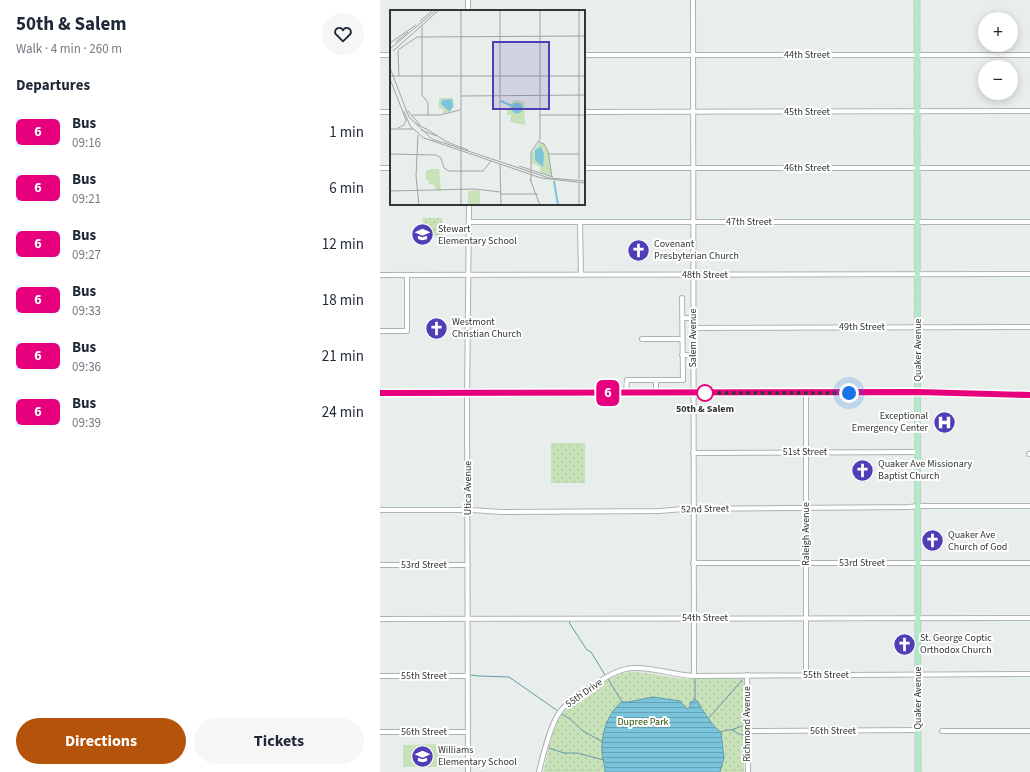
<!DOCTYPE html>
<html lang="en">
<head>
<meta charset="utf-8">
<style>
  body { margin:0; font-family:"Source Sans 3",sans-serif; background:#f6f6f7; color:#1f2937; height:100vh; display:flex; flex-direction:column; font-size:15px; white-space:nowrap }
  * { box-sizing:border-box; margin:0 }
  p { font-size:13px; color:#747a83 }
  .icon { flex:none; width:22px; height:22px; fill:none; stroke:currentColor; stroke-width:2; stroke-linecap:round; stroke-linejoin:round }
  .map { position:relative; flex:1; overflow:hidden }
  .details { display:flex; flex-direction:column; background:#fff; width:380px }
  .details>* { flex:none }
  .badge { padding:0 8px; border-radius:6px; font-size:14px; line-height:26px }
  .tools { position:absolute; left:598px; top:12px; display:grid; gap:8px }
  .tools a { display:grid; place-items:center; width:40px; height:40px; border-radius:50%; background:#fff; box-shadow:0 2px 10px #0003; font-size:20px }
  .you { position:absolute; width:20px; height:20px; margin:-10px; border:3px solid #fff; border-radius:50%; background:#1a73e8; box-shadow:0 0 0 6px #1a73e833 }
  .map>.badge { position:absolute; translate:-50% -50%; box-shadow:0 0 0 2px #fff }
  h2 { padding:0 16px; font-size:15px; line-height:36px }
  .round { display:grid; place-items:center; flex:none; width:42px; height:42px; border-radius:21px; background:#f6f6f7 }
  .headline { display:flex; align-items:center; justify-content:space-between; height:68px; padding:0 16px }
  h1 { font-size:19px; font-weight:700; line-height:30px }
  .button { display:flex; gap:8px; margin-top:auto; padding:8px 16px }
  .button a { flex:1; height:46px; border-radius:24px; background:#b45309; color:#fff; font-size:16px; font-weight:700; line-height:46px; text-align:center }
  .button a+a { background:#f6f6f7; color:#1f2937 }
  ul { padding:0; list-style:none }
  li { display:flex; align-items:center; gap:12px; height:56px; padding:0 16px }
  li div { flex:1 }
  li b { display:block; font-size:15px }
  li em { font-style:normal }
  li .badge { min-width:44px; font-weight:700; text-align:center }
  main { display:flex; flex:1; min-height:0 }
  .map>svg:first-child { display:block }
  .green { fill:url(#green-dots) }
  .pitch { fill:#c7e1b9 }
  .water { fill:url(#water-rules); stroke:#669aaa }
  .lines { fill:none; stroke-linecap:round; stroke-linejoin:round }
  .stream { stroke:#669aaa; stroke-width:1 }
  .minor-casing { stroke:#aeb4b2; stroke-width:6 }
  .major-casing { stroke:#cacbcb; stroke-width:7 }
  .minor { stroke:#fff; stroke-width:4 }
  .major { stroke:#aeebc6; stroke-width:5 }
  .line-casing { stroke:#fff; stroke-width:9 }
  .line { stroke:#e6007e; stroke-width:6 }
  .walk { stroke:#343636; stroke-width:4; stroke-dasharray:0 7.2 }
  .stop-dot { fill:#fff; stroke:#e6007e; stroke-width:2 }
  .labels { text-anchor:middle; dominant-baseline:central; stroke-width:4; stroke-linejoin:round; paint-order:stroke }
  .street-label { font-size:10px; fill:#343636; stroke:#fff }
  .poi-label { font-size:10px; fill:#343636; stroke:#fff; text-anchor:start }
  .stop-label { font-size:10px; font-weight:bold; fill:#343636; stroke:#fff }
  .park-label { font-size:10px; fill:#285001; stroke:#fff }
  .inset-river { fill:none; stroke:#7bc5dc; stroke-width:2 }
  .inset-road { fill:none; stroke:#a0a4a3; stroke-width:1 }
  .view { fill:#503eb6; fill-opacity:0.15; stroke:#503eb6; stroke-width:2 }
  .inset-edge { fill:none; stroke:#343636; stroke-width:2 }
</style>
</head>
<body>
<main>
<section class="details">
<div class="headline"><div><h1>50th &amp; Salem</h1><p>Walk · 4 min · 260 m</p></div><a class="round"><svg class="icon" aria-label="heart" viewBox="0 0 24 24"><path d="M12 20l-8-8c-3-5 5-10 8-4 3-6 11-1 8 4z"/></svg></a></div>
<h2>Departures</h2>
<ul>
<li><span class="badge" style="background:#e6007e;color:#fff">6</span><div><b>Bus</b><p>09:16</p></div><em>1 min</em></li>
<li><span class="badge" style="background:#e6007e;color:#fff">6</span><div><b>Bus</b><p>09:21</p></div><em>6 min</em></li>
<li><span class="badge" style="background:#e6007e;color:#fff">6</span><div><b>Bus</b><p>09:27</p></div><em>12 min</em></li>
<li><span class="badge" style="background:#e6007e;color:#fff">6</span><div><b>Bus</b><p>09:33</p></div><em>18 min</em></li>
<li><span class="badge" style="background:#e6007e;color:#fff">6</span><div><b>Bus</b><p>09:36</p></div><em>21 min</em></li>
<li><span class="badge" style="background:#e6007e;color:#fff">6</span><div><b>Bus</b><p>09:39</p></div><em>24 min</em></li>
</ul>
<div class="button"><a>Directions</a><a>Tickets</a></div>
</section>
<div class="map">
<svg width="650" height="772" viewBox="0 0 650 772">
  <defs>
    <pattern id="green-dots" width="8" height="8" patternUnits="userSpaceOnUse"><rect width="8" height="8" fill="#c7e1b9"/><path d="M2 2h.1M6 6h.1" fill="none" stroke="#acc2a0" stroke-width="1.8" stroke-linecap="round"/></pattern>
    <pattern id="water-rules" width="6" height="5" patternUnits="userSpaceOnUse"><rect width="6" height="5" fill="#7bc5dc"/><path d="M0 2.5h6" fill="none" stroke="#66a1b3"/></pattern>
  </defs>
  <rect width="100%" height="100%" fill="#e8eeec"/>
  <path class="green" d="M 43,218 L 62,218 L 62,236 L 43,236 Z
    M 171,443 L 205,443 L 205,483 L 171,483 Z
    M 252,672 C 271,672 289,678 308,679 C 325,679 346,675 362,679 L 364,682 L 364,772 L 163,772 C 169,751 171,723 188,707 C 196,699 206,694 216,687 C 228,680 237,673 252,672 Z"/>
  <path class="pitch" d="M 64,744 L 65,767 L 23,767 L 23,745 Z"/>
  <path class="water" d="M 273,697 L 300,701 L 307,709 L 310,707 L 310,703 L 315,699 C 319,702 319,705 322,709 C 328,717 333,727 341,732 L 344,758 L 340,772 L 225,772 C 225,766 223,760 222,753 C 221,735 227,713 242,702 L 248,702 Z"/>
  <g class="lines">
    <path class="stream" d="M 189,621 L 190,624 L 207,650 L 211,652 L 225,675
      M 91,675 L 99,676 L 129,677 L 178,711
      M 227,677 L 242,702
      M 315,678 L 315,699
      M 180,713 L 190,719 L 203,731 L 223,742
      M 329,718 L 363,679
      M 352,730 L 359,734 L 364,735
      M 341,732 C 345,730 347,730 351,730 C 356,729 359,726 364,726
      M 169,748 L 184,753 L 197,753 L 224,760"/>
    <defs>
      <path id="minor" d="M 88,0 L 88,11
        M 313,0 L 314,676
        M 0,55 L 11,55
        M 204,55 L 650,55
        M 0,112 L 11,112
        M 204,112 L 650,111
        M 0,168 L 11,168
        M 204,168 L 650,168
        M 89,222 L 650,222
        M 200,222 L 201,275
        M 0,275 L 650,274
        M 302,318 L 313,318
        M 313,328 L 650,327
        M 0,331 L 27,331 L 27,275
        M 262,339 L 302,339
        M 302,355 L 313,355
        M 276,380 L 276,393
        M 246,392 L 247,380 L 303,380 L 302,298
        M 313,453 L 538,452
        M 649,454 L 650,454
        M 0,510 L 92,510 L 121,512 L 279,511 L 304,509 L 529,507 L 538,506 L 650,506
        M 313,563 L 650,563
        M 0,565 L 88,565
        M 0,619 L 650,618
        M 367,675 L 368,772
        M 426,675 L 426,393
        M 0,676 L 88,676
        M 367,731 L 538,730
        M 562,731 L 650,731
        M 0,732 L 88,732
        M 88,772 L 87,403 L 89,204
        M 159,772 C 163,755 171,721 182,709 C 191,699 203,692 214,685 C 226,677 238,669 253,668 C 273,667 293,675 314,676 L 650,674"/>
      <path id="major" d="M 537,0 L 538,772
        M 0,393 L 538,393 L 650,395"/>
    </defs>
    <use href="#minor" class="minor-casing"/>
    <use href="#major" class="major-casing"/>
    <use href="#minor" class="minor"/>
    <use href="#major" class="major"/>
  </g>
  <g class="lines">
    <defs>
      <path id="line" d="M 0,393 L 538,392 L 650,395"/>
    </defs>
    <use href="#line" class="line-casing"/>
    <use href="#line" class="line"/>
    <path class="walk" d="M 325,393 L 469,393"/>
  </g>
  <defs>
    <symbol id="school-disc" viewBox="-11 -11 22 22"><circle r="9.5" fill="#503eb6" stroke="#fff"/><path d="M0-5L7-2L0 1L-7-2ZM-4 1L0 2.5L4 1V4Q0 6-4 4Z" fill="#fff"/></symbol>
    <symbol id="church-disc" viewBox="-11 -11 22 22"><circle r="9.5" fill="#503eb6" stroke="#fff"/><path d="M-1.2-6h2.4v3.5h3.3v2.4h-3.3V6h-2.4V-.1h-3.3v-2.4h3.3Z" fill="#fff"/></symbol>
    <symbol id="hospital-disc" viewBox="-11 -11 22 22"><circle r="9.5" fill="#503eb6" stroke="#fff"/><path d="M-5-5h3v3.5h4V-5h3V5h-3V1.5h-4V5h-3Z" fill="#fff"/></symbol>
  </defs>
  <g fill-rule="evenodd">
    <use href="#school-disc" x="30" y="222" width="25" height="25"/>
    <use href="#church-disc" x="246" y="238" width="25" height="25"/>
    <use href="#church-disc" x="44" y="316" width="25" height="25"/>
    <use href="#hospital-disc" x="552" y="410" width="25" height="25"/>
    <use href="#church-disc" x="470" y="458" width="25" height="25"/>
    <use href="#church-disc" x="540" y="528" width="25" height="25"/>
    <use href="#church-disc" x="512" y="632" width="25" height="25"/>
    <use href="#school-disc" x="30" y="744" width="25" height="25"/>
  </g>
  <circle class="stop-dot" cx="325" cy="393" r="8"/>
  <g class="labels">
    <g class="street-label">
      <text x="427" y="55">44th Street</text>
      <text x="427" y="112">45th Street</text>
      <text x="427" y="168">46th Street</text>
      <text x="369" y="222">47th Street</text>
      <text x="325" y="275">48th Street</text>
      <text x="482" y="327">49th Street</text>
      <text transform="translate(313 338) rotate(-90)">Salem Avenue</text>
      <text transform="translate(538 350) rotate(-90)">Quaker Avenue</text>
      <text x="425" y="452">51st Street</text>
      <text transform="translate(88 488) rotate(-90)">Utica Avenue</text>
      <text transform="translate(325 509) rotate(-1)">52nd Street</text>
      <text transform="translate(426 534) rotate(-90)">Raleigh Avenue</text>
      <text x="482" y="563">53rd Street</text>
      <text x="44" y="565">53rd Street</text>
      <text x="325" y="618">54th Street</text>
      <text x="446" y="675">55th Street</text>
      <text x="44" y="676">55th Street</text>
      <text transform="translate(204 693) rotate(-35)">55th Drive</text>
      <text transform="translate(538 698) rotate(-90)">Quaker Avenue</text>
      <text transform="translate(367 724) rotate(-90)">Richmond Avenue</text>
      <text x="453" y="731">56th Street</text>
      <text x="44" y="732">56th Street</text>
    </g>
    <g class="poi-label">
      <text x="58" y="229">Stewart<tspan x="58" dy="12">Elementary School</tspan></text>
      <text x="274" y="244">Covenant<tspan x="274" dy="12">Presbyterian Church</tspan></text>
      <text x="72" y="322">Westmont<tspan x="72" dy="12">Christian Church</tspan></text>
      <text x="548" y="416" text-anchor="end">Exceptional<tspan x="548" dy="12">Emergency Center</tspan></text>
      <text x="498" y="464">Quaker Ave Missionary<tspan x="498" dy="12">Baptist Church</tspan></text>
      <text x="568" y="535">Quaker Ave<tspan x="568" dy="12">Church of God</tspan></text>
      <text x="540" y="638">St. George Coptic<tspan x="540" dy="12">Orthodox Church</tspan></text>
      <text x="58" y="750">Williams<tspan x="58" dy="12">Elementary School</tspan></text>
    </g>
    <g class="stop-label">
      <text x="325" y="409">50th &amp; Salem</text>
    </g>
    <g class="park-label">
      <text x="263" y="722">Dupree Park</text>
    </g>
  </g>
  <g transform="translate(10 10)">
    <rect width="195" height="195" fill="#e8eeec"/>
    <path d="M 49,88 L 63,88 L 64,97 L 60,99 L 61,101 L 53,104 L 53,99 L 49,99 ZM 124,90 L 134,91 L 135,115 L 120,112 L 121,105 L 117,105 L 117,100 ZM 149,133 L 153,133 L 158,141 L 162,166 L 150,162 L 150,157 L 141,153 L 141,144 ZM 40,159 L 49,159 L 51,181 L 45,179 L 45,175 L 39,174 L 39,170 L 36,170 L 36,161 ZM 84,180 L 90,181 L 90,195 L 78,195 L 78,182 Z" fill="#c7e1b9"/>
    <path d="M 62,89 L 63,96 L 60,102 L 51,94 L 52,90 ZM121.5 98a5.5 5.5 0 1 1 11 0a5.5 5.5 0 1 1-11 0ZM 151,137 L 154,144 L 153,157 L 145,150 L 145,140 Z" fill="#7bc5dc"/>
    <path class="inset-river" d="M 111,91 L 122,96M 164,171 L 168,195"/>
    <path class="inset-road" d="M 71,0 L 71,151M 110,0 L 110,150M 189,0 L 189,169M 30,11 L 43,0M 32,16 L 32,85 L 38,93 L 38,105M 6,32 L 18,22M 0,33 L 26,15M 0,39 L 46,0M 8,40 L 27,27 L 195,26M 3,41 L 49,0M 8,41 L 9,66M 0,58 L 19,107 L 42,129 L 159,168 L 195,171M 0,66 L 71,66M 71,66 L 195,66M 0,69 L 16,110 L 14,115 L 8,118M 71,86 L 195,85M 14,101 L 20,116 L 35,129M 18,101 L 30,115M 22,105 L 50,105 L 70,100M 150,105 L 195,105M 25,113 L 36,119M 35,118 L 57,132 L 78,140M 0,119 L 23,119M 31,120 L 47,126M 28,125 L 26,166 L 29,195M 34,128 L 151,168 L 195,173M 149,132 L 154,134 L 158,141 L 162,167M 0,144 L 46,145 L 51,148 L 54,158 L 59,161 L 93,161 L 101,151M 158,144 L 189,144M 71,150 L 71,195M 110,154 L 111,195M 129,156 L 163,167M 140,169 L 150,195M 141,171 L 141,142 L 150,129 L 150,0M 189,173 L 189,195M 0,181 L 85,179 L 110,182M 110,184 L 148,184"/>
    <path class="view" d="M 103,32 L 159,32 L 159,99 L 103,99 Z"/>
    <rect width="195" height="195" class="inset-edge"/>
  </g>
</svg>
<div class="tools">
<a>+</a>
<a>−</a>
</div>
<div class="you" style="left:469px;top:393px"></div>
<b class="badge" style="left:228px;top:393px;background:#e6007e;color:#fff">6</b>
</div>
</main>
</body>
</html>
